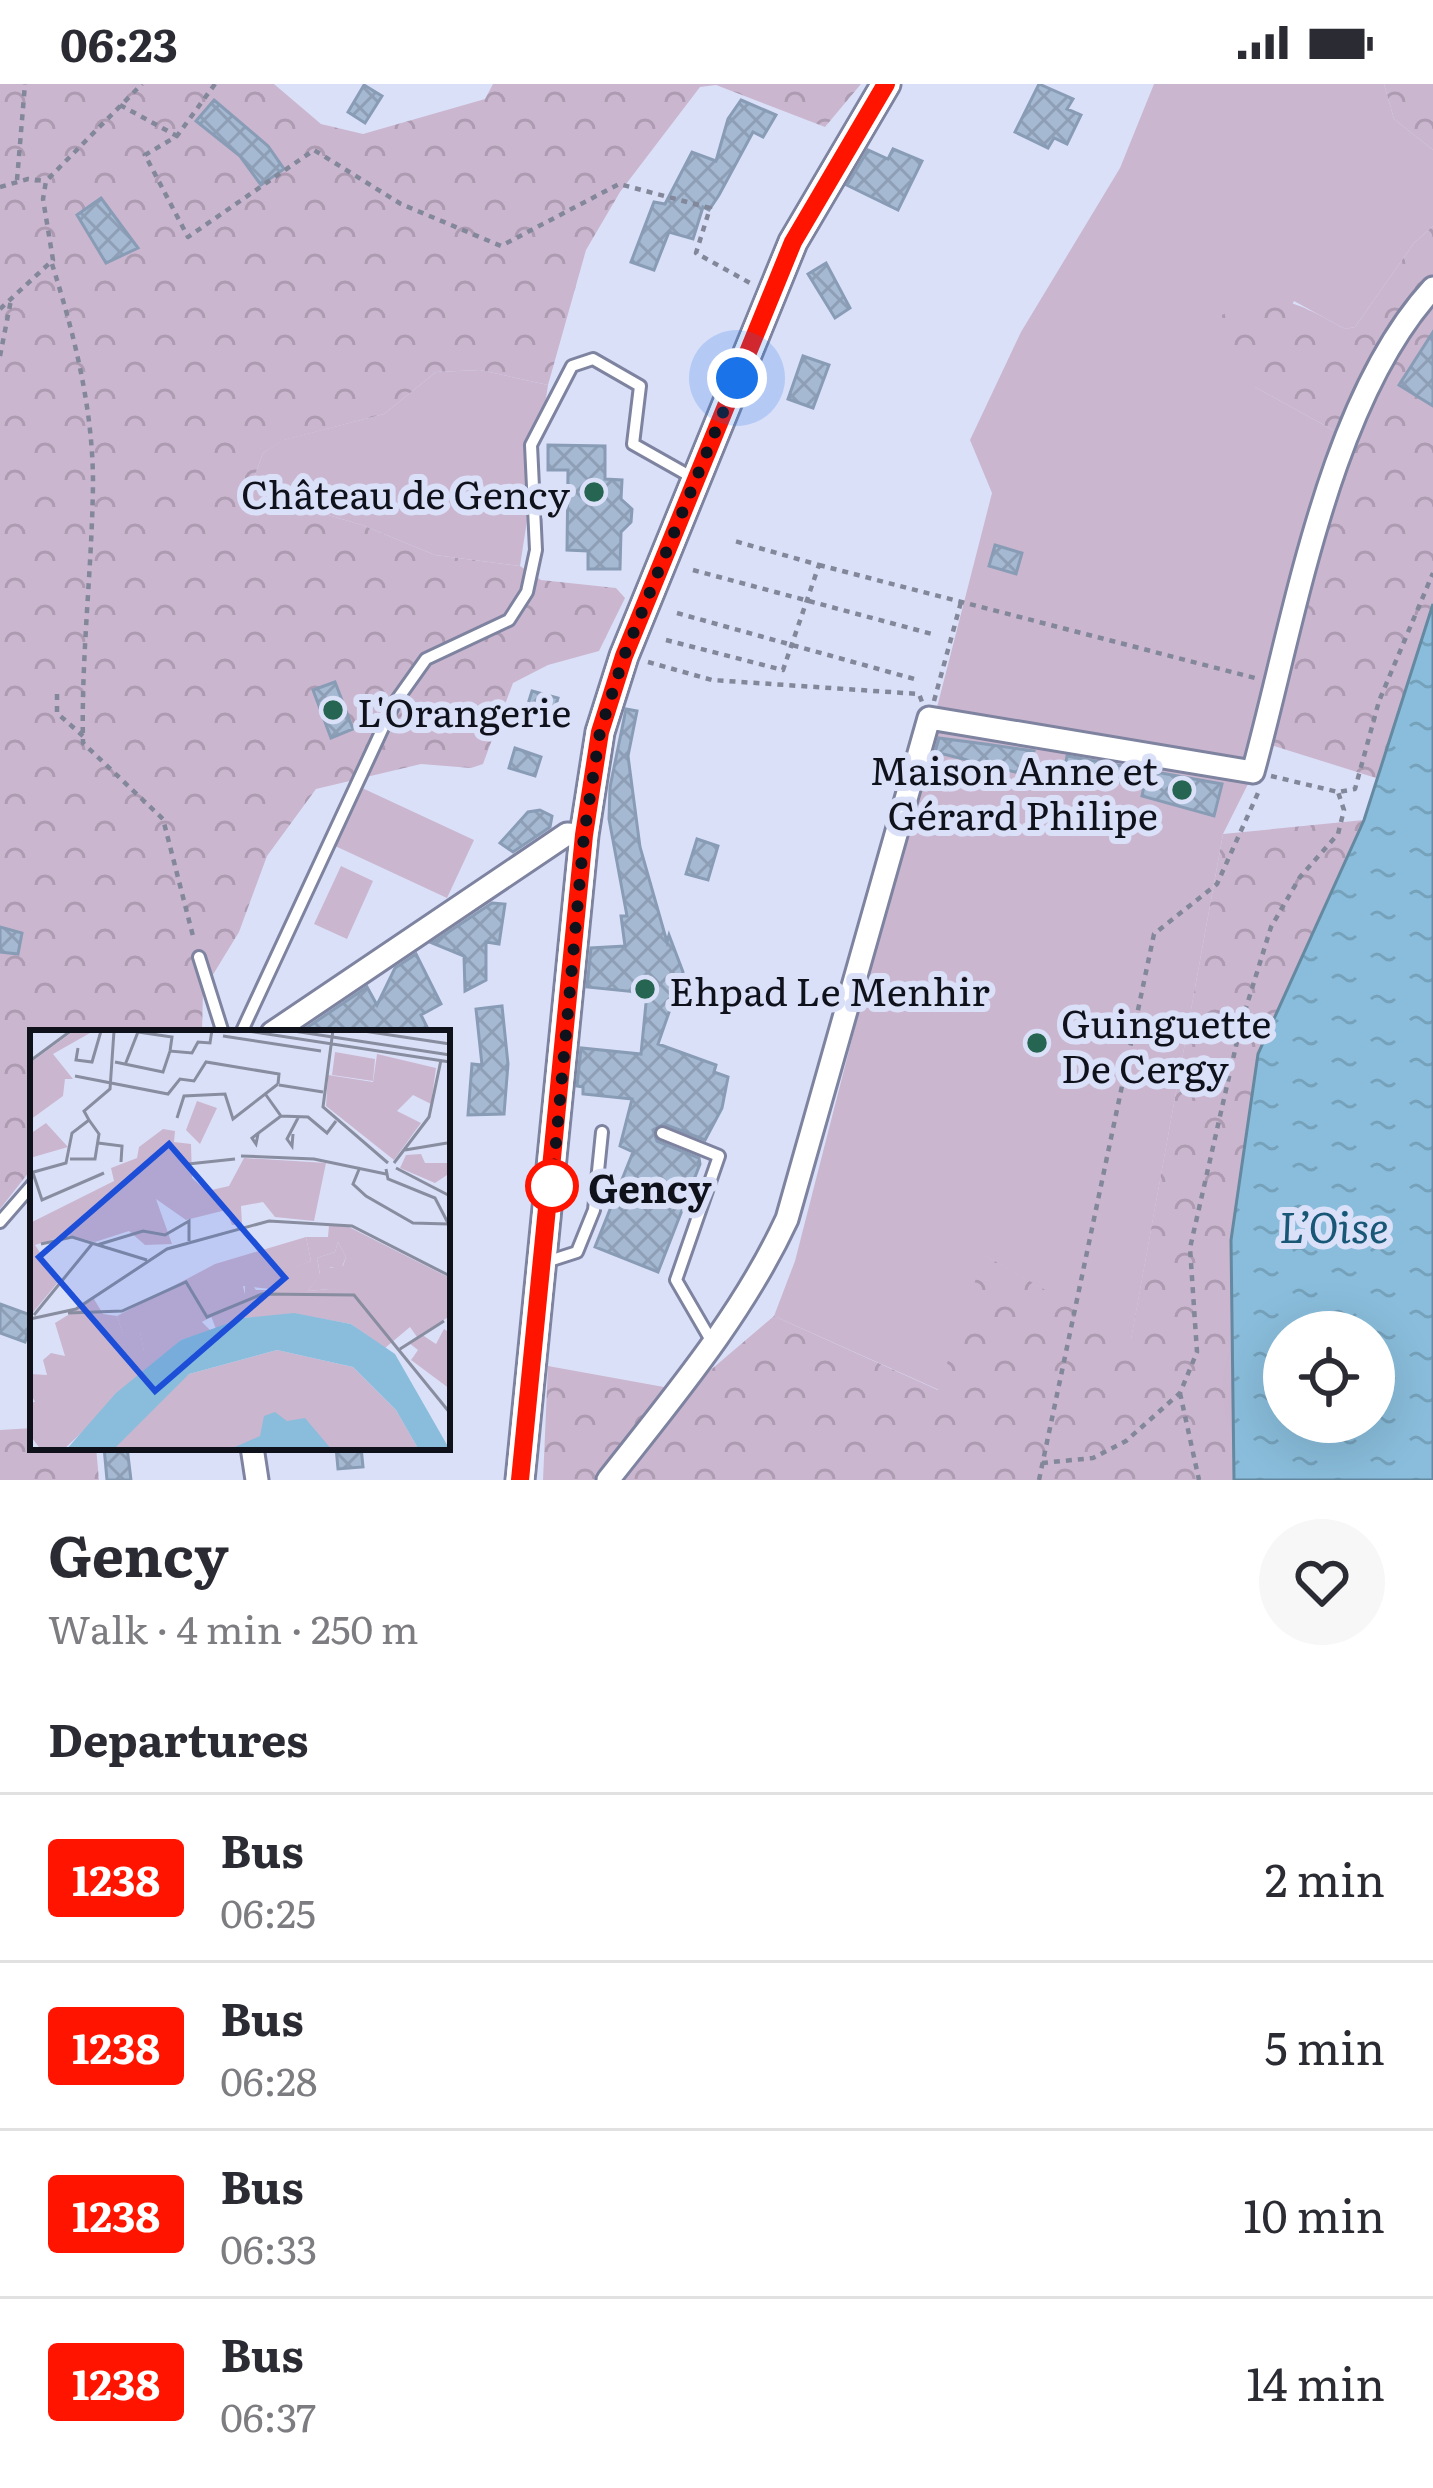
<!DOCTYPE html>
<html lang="en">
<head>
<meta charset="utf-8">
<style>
  body { margin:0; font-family:Literata,serif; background:#f7f7f7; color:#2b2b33; height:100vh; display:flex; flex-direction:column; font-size:45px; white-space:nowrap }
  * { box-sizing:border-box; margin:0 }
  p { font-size:39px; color:#7c7c81 }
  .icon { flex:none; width:66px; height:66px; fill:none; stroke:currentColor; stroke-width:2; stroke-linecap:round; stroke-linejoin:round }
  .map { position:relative; height:1396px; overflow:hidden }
  .details { display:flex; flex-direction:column; background:#fff; flex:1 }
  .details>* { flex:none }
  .badge { padding:0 24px; border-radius:9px; font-size:42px; line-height:78px }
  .fabs { position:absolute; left:1263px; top:1227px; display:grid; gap:24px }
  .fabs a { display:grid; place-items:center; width:132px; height:132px; border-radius:50%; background:#fff; box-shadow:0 12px 48px #0002; font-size:60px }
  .you { position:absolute; width:60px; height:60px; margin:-30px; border:9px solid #fff; border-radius:50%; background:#1a73e8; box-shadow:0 0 0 18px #1a73e833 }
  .map>.badge { position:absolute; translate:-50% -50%; box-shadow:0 0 0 6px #fff }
  h2 { padding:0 48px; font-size:45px; line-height:108px }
  .round { display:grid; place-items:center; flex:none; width:126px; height:126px; border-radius:63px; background:#f7f7f7 }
  .head { display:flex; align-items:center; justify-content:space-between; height:204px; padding:0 48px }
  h1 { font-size:57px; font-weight:700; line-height:90px }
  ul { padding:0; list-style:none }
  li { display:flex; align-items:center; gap:36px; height:168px; padding:0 48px; border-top:3px solid #e1e1e2 }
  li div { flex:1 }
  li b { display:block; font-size:45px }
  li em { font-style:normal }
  li .badge { min-width:132px; font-weight:700; text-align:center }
  .status { display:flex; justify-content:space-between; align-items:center; height:84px; padding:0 60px; background:#fff; direction:ltr }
  .status svg { height:33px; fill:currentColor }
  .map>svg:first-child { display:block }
  .green { fill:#cbb6d0 }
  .forest { fill:url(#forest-crowns) }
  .water { fill:url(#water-ripples); stroke:#6489a1; stroke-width:3; fill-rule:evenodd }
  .building { fill:url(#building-cross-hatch); stroke:#899cb5; stroke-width:3 }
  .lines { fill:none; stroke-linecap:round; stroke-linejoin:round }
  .service-casing { stroke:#7e83a0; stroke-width:16 }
  .minor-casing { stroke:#7e83a0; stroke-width:27 }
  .tertiary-casing { stroke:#7e83a0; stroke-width:33 }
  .path { stroke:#83879a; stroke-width:4.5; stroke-dasharray:6 6; stroke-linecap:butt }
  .service { stroke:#fff; stroke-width:10 }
  .minor { stroke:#fff; stroke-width:21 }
  .tertiary { stroke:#fff; stroke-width:27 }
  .line-casing { stroke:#fff; stroke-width:27 }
  .line { stroke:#ff1400; stroke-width:18 }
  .walk { stroke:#0f111b; stroke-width:12; stroke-dasharray:0 21.6 }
  .poi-dot { fill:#266551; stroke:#dbe0f9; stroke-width:4.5 }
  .stop-dot { fill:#fff; stroke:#ff1400; stroke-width:6 }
  .labels { text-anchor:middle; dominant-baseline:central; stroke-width:12; stroke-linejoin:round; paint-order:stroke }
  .poi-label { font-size:39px; fill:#0f111b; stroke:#dbe0f9; text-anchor:start }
  .stop-label { font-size:39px; font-weight:bold; fill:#0f111b; stroke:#dbe0f9; text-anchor:start }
  .water-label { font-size:42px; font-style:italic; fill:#185776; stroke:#dbe0f9 }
  .inset-road { fill:none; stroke:#898da0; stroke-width:3 }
  .view { fill:#1d4ed8; fill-opacity:0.15; stroke:#1d4ed8; stroke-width:6 }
  .inset-edge { fill:none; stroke:#0f111b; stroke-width:6 }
</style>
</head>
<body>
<div class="status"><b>06:23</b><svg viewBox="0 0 49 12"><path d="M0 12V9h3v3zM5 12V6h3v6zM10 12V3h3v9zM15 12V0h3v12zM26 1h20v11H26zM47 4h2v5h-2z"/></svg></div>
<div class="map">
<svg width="1433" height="1396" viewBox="0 0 1433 1396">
  <defs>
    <pattern id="forest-crowns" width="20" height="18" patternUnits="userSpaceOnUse" patternTransform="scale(3)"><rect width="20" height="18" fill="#cbb6d0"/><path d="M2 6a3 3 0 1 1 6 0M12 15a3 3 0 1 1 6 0" fill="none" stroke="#ad9bb2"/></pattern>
    <pattern id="water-ripples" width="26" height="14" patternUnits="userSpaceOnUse" patternTransform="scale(3)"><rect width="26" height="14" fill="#89bddb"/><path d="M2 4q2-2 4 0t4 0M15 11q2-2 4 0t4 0" fill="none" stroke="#75a1bb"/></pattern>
    <pattern id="building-cross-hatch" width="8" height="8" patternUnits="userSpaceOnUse" patternTransform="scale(3)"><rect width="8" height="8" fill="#a5b9d3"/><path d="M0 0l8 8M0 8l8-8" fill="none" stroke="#8d9eb5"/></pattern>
  </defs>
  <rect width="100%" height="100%" fill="#dbe0f9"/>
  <path class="green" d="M 1154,0 L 1384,0 L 1394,35 L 1433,66 L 1433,142 L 1414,159 L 1355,243 L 1345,245 L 1294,217 L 1255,303 L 1351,356 L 1268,660 L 1223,750 L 1131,1256 L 985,1172 L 939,1306 L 774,1232 L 795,1177 L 992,409 L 970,356 L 1021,248 L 1120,84 Z
    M 480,286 L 548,301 L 520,482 L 435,471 L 362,441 L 274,415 L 254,394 L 263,369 L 283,356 L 384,330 L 436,288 Z
    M 360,703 L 474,756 L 447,814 L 333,761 Z
    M 341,782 L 373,797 L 347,855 L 314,840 Z"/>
  <path class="forest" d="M 0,0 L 274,0 L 321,40 L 363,50 L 485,15 L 493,0 L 861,0 L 825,43 L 716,1 L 700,3 L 620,108 L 586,166 L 548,301 L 480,286 L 436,288 L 384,330 L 284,356 L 263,369 L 254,394 L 274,415 L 362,441 L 435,471 L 520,482 L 541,496 L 616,504 L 625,514 L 599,567 L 548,581 L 513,599 L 483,680 L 471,684 L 421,680 L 316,705 L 267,772 L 239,848 L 203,907 L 202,949 L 33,949 L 33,1083 L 0,1125 Z
    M 1384,0 L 1433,0 L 1433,66 L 1394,35 Z
    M 1433,142 L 1433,520 L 1376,694 L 1268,660 L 1351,356 L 1255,303 L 1205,253 L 1208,240 C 1266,201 1289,214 1345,245 L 1355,243 L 1414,159 Z
    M 1364,736 L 1258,970 L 1231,1156 L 1234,1396 L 543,1396 L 548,1282 L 686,1307 L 774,1232 L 938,1306 L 984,1171 L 1131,1255 L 1223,750 Z
    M 33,1344 L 33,1363 L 96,1363 L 99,1396 L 0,1396 L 0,1346 Z"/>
  <path class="water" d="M 1433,520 L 1433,1396 L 1234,1396 L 1231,1156 L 1258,970 L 1364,736 ZM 1284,1248 L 1374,1248 L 1374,1338 L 1284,1338 Z"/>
  <path class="building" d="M 1039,0 L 1073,15 L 1067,25 L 1081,31 L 1067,60 L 1054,54 L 1048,64 L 1015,48 Z
    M 364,1 L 382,12 L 365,39 L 348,28 Z
    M 214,16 L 268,62 L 284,85 L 261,101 L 240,72 L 196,37 Z
    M 741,16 L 776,31 L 763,53 L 753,48 L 719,111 L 709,126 L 703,123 L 693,155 L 669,148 L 654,186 L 631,178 L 654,118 L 665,120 L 692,68 L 716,77 L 728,35 Z
    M 893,65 L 922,77 L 898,126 L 847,101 L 868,66 L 888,75 Z
    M 101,114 L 138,164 L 106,179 L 77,131 Z
    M 826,179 L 850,224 L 835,234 L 808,190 Z
    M 1433,248 L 1433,322 L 1399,301 Z
    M 803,272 L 829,281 L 813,324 L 788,315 Z
    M 548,361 L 605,362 L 605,395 L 622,396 L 621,415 L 632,425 L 631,438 L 621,448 L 620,485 L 588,485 L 588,467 L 567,466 L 568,386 L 548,386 Z
    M 995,461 L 1022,469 L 1016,490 L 989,482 Z
    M 335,598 L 353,645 L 331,654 L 313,606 Z
    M 532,607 L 558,614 L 552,634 L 526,626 Z
    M 626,625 L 637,627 L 628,672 L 640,763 L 667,858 L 669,851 L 683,888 L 658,960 L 716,981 L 714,988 L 728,993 L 722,1024 L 705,1056 L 664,1040 L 653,1046 L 657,1057 L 699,1074 L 700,1080 L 658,1188 L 595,1163 L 633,1068 L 620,1062 L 632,1015 L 583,1010 L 583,1003 L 577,1002 L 581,964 L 641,970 L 647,909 L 587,903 L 591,864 L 625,862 L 621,832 L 627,832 L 609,735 L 610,703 Z
    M 939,654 L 985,660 L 1034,667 L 1027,691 L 935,668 Z
    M 515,664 L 541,673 L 535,692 L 509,684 Z
    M 1067,672 L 1222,700 L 1214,732 L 1142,712 L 1144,702 L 1064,688 Z
    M 540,726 L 552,732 L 550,743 L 513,768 L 500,759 L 528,728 Z
    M 697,755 L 718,762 L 708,796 L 686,790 Z
    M 492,819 L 505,820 L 499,860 L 486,858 L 486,896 L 465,907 L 464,872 L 432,859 Z
    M 0,843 L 22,849 L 18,870 L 0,868 Z
    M 416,870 L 441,920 L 421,931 L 430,949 L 299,949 L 367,903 L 377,921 L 395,884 Z
    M 502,922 L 508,980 L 504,1030 L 468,1031 L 472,980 L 482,981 L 476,925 Z
    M 0,1220 L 33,1232 L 25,1258 L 0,1249 Z
    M 104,1363 L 127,1363 L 131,1396 L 107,1396 Z
    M 336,1363 L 361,1363 L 363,1383 L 338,1385 Z"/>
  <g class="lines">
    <defs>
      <path id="service" d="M 199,873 L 223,949
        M 241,949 L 394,620 L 426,575 L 509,536 L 527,508 L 536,466 L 531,361 L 572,282 L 593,275 L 640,302 L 633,360 L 695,395
        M 662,1049 L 719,1072 L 676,1196 L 712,1258
        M 0,1138 L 33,1100
        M 546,1178 L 577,1168 L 594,1126 L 602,1048"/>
      <path id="minor" d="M 272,949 L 567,750 L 584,751
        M 252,1363 L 257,1396
        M 608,1396 C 673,1313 742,1232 787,1135 L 929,634 L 1253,688 C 1294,539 1328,318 1433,204"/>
      <path id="tertiary" d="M 520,1396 L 584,751 L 600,648 L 624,572 L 793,158 L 886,0"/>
    </defs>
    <use href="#service" class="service-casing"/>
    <use href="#minor" class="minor-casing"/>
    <use href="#tertiary" class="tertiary-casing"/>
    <path class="path" d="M 215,0 L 177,52 L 145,71 L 188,153 L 314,66 L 401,120 L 501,162 L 619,100 L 710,124 L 696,169 L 750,199
      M 120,21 L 177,52
      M 17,96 L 25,0
      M 0,103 L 28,95 L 46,97
      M 52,180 C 74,249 93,325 93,399 C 92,486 81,572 83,659 L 163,735 L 194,856
      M 0,225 L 53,176 L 43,115 L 46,97 L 142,0
      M 0,272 L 11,216
      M 819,481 L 1255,594
      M 693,486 L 932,550
      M 677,529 L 918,596
      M 666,556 L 783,586 L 819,481 L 731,456
      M 648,578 L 712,596 L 919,610 L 922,618
      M 57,610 L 57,629 L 83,652
      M 934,617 L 961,518
      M 1271,692 L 1338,708 L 1355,705 L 1379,617 L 1433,489
      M 1180,1309 L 1199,1396
      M 1042,1379 L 1093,1374 L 1126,1357 L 1180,1309 L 1197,1268 L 1190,1164 L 1241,940 L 1271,843 L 1300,793 L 1338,750 L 1344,726 L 1338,708
      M 1039,1396 L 1154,850 L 1217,800 L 1258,709"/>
    <use href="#service" class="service"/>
    <use href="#minor" class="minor"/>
    <use href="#tertiary" class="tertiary"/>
  </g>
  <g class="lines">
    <defs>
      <path id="line" d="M 520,1396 L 584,751 L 600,648 L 624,572 L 793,158 L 886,0"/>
    </defs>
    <use href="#line" class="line-casing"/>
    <use href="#line" class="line"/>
    <path class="walk" d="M 552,1102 L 584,751 L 600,648 L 624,572 L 737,294"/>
  </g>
  <g class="poi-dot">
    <circle cx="594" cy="408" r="12"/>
    <circle cx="333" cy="626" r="12"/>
    <circle cx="1182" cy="706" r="12"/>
    <circle cx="645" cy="905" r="12"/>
    <circle cx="1037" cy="959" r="12"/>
  </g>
  <circle class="stop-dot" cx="552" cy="1102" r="24"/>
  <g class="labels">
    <g class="poi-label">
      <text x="570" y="408" text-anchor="end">Château de Gency</text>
      <text x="357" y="626">L'Orangerie</text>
      <text x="1158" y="684" text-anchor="end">Maison Anne et<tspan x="1158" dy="45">Gérard Philipe</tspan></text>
      <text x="669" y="905">Ehpad Le Menhir</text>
      <text x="1061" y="937">Guinguette<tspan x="1061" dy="45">De Cergy</tspan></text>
    </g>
    <g class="stop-label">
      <text x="588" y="1102">Gency</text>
    </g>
    <g class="water-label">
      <text x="1334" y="1141">L’Oise</text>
    </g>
  </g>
  <g transform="translate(30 946)">
    <rect width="420" height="420" fill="#dbe0f9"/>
    <path d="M 45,0 L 60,3 L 23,24 L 43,49 L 35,49 L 33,66 L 0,90 L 0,33 ZM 305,22 L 345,29 L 343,51 L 302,45 ZM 16,93 L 38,117 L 0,128 L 0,104 ZM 276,207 L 281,231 L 253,242 L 250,260 L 213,256 L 216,269 L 114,322 L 110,302 L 94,308 L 87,286 L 185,234 ZM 308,212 L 316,227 L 312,237 L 300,237 L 299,259 L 278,261 L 290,244 L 287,228 L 305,222 ZM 10,369 L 12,373 L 33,420 L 11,420 L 0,405 L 0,374 Z" fill="#cbb6d0"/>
    <path d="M 347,24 L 406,38 L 401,74 L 383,65 L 367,81 L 391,93 L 364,130 L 296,76 L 298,45 L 343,52 ZM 167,71 L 187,78 L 170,114 L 156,100 ZM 133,99 L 145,101 L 144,112 L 161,114 L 162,148 L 177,161 L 199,156 L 214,128 L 296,133 L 284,191 L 245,187 L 233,172 L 211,176 L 212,194 L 202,195 L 196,180 L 156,190 L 126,169 L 142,214 L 115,215 L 99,201 L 65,212 L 37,205 L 5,215 L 29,251 L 0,286 L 0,193 L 84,151 L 81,138 L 107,128 L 109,117 ZM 391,124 L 395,133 L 420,133 L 420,143 L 405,153 L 370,138 L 376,125 ZM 299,195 L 319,197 L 420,248 L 420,286 L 391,304 L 406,314 L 414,299 L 420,303 L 420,359 L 381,330 L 388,320 L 379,313 L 387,307 L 380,297 L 355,318 L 321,294 L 271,285 L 213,288 L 186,299 L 181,286 L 215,269 L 215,246 L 226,260 L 249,260 L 253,241 L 281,231 L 276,207 L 298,207 ZM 308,212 L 316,227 L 313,236 L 297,238 L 299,259 L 278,261 L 290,245 L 287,228 L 305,222 ZM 64,269 L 73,284 L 87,286 L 94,307 L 110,301 L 114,321 L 169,289 L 181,301 L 151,310 L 33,420 L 0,363 L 0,344 L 17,345 L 13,330 L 21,323 L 35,326 L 25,293 ZM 247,320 L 323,337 L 366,380 L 389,420 L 83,420 L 125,369 L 159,344 Z" fill="#cbb6d0" fill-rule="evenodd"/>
    <path d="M 264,283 L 321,294 L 365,324 L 420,420 L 389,420 L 366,380 L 323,337 L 247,320 L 159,344 L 83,420 L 36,420 L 86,363 L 151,310 L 213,288 ZM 245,382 L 257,391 L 275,388 L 302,420 L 198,420 L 230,406 L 234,386 Z" fill="#89bddb"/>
    <path class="inset-road" d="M 211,0 L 420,32M 257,0 L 420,25M 303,0 L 293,77 L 358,133M 327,0 L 420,14M 193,6 L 291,21M 48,18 L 46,30 L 62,32 L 71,1M 0,31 L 42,0M 85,32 L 133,42 L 140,21 L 162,23 L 168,12 L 180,13 L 182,0M 95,35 L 108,2 L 142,7 L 140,21M 45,46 L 138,64 L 150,49 L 164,51 L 176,32 L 249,44 L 248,54M 249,55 L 293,62M 236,65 L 251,86 L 278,87 L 297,103 L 306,91M 147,88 L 154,66 L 195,64 L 203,89 L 248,54M 228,104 L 226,114 L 222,108 L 251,86M 263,104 L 262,116 L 257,109 L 269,86M 68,113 L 92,116 L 91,132M 375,120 L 417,113M 211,126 L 284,129 L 356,144M 40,129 L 65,129 L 69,104 L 59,90M 364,133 L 399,87 L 411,30M 158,134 L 205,129M 330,137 L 323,154 L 336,166 L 383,193 L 418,194M 366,138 L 420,166M 356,139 L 358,149 L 405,168 L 418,193M 0,143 L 36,133 L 42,103 L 59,90 L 54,81 L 80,59 L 84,1M 3,143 L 12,170 L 74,143M 11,214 L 42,207 L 117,230M 67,215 L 113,201 L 135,205 L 159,191 L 159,211M 38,283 L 92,281 L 156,252 L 177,287 L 232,264 L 324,265 L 420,383M 4,285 L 62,214M 0,289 L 46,279 L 137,219 L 239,191 L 322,196 L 420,246M 370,319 L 414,291"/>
    <path class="view" d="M 139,114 L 255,248 L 125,361 L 9,227 Z"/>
    <rect width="420" height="420" class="inset-edge"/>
  </g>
</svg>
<div class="fabs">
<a><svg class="icon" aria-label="locate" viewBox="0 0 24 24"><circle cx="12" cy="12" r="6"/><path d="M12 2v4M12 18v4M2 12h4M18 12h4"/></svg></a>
</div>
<div class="you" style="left:737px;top:294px"></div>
</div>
<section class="details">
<div class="head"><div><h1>Gency</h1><p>Walk · 4 min · 250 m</p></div><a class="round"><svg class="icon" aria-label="heart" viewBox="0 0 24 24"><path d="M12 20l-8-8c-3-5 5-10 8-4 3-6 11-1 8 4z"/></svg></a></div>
<h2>Departures</h2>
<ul>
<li><span class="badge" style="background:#ff1400;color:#fff">1238</span><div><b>Bus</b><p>06:25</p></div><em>2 min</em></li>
<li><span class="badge" style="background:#ff1400;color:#fff">1238</span><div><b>Bus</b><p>06:28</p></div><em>5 min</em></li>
<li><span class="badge" style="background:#ff1400;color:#fff">1238</span><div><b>Bus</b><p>06:33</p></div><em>10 min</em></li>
<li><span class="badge" style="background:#ff1400;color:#fff">1238</span><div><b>Bus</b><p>06:37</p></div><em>14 min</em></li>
</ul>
</section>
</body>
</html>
